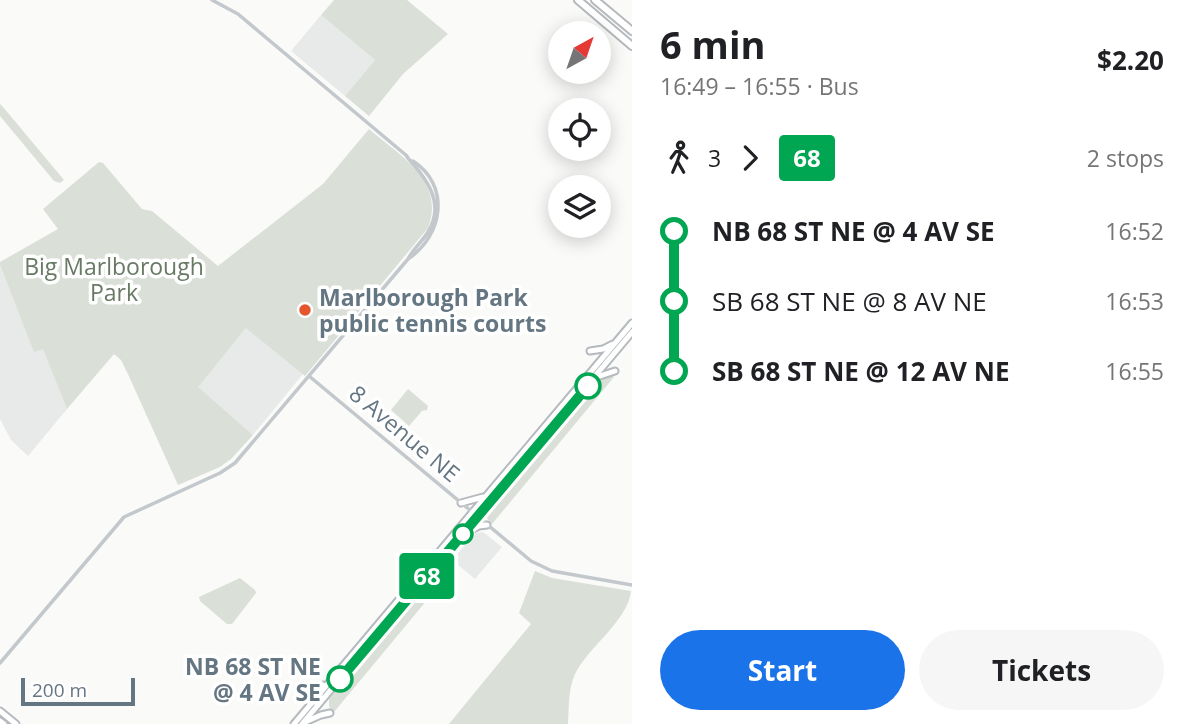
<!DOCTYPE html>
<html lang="en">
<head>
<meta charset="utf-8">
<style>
  body { margin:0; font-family:"Open Sans",sans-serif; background:#f6f6f6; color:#202124; height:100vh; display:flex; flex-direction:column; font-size:26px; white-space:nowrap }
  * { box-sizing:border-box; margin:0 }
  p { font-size:23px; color:#757577 }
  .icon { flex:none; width:38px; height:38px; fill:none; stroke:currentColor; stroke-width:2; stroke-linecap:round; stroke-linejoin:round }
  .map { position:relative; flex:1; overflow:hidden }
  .sheet { display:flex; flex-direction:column; background:#fff; width:560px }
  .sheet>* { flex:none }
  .badge { padding:0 14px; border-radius:5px; font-size:24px; line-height:46px }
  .needle { width:46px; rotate:40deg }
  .tools { position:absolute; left:548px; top:21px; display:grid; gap:14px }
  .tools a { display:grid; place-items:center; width:63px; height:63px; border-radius:50%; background:#fff; box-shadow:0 4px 18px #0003; font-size:35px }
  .scale { position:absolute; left:21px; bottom:18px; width:114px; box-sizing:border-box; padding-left:7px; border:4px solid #657683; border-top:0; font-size:19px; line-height:24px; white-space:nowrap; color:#657683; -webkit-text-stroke:5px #fff; paint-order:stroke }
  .map>.badge { position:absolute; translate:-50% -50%; box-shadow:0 0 0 4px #fff }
  .legs { display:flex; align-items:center; gap:10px; height:77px; padding:0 28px; font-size:23px }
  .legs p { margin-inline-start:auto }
  .headline { display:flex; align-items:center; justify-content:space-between; height:119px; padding:0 28px }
  h1 { font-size:38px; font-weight:700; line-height:52px }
  .button { display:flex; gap:14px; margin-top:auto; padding:14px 28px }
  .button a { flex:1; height:80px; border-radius:42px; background:#1a73e8; color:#fff; font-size:28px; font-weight:700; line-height:80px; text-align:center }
  .button a+a { background:#f6f6f6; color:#202124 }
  ul { padding:0 28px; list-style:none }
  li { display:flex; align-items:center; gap:24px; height:70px; font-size:26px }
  li i { display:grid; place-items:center; width:10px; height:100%; margin:0 9px; background:currentColor }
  li i::after { content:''; width:18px; height:18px; margin:-9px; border:5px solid; border-radius:50%; background:#fff }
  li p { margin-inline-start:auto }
  li:first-child i { background:linear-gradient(#0000 50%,currentColor 0) }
  li:last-child i { background:linear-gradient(currentColor 50%,#0000 0) }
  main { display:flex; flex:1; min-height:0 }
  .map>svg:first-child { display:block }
  .built { fill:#e8e9e9 }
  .park { fill:#dadfd7 }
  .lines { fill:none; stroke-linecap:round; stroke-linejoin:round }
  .major-casing { stroke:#b5babe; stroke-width:9 }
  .highway-casing { stroke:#b4b9bd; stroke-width:10 }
  .minor { stroke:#c3c8cc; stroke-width:3.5 }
  .major { stroke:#fff; stroke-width:5 }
  .highway { stroke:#fff; stroke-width:6 }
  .line-1-casing { stroke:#fff; stroke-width:16 }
  .line-1 { stroke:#00a651; stroke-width:10 }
  .poi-dot { fill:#e4572e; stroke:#fff; stroke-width:2.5 }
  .stop-1-dot { fill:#fff; stroke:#00a651; stroke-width:3.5 }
  .labels { text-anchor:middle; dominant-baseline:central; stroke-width:7; stroke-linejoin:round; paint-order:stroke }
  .park-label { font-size:23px; fill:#687a64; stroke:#fff }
  .poi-label { font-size:23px; font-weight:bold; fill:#657683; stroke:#fff; text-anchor:start }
  .street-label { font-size:23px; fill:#657683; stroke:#fff }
  .stop-label { font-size:23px; font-weight:bold; fill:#657683; stroke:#fff; text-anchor:end }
</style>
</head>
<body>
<main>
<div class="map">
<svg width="632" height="724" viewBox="0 0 632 724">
  <rect width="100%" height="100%" fill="#fafaf8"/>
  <path class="built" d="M 321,15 L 375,60 L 345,96 L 291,51 Z
    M 0,265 L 34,351 L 43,348 L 67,409 L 28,456 L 11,440 L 0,419 Z
    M 247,327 L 303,374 L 253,435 L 197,387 Z
    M 483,532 L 502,547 L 475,579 L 452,560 L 476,533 Z"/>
  <path class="park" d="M 334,0 L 407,0 L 448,34 L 403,74 L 369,116 L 345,96 L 375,60 L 321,15 Z
    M 0,104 L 3,107 L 64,180 L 60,183 L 54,181 L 0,116 Z
    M 369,129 C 399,155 446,181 428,228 L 305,376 L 246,328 L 198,387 L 253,435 L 231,459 L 220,467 L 178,485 L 127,372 L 121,360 L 114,354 L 67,409 L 43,349 L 34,352 L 0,265 L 0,262 L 58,229 L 43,209 L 99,162 L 103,163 L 142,209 L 152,211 L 218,266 L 323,184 Z
    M 611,375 L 614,377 L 492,524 C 485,518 485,514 490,507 C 509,485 590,380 611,375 Z
    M 408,389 L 428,406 L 427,410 L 422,411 L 409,426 L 391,410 Z
    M 448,557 L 457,564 L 334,712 L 329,707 L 329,699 Z
    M 535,571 L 552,578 L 631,591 C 628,621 588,647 575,674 C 568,690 569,707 568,724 L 449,724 L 531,624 L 519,613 Z
    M 240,578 L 255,590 L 256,593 L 232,624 L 227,624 L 200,601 L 199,597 Z"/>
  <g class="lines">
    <defs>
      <path id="major" d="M 590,351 L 603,349 L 613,344
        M 597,377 L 615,371
        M 461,503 L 483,497
        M 467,532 L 479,526 L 487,525
        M 304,692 L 313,690 L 323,685
        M 0,711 L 16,724
        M 0,721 L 4,724
        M 305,722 L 321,715 L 330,713
        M 294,724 L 632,323
        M 302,724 L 632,332"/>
      <path id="highway" d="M 578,0 L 632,46
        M 595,0 L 632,31"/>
    </defs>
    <use href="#major" class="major-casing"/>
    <use href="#highway" class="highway-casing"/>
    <path class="minor" d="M 212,0 L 238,14 L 407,156
      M 408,259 C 444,235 450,185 413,161
      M 309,376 L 531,561 L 552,571 L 632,585
      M 0,663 L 124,517 L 220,473 L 235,463 L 408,259 C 413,249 422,242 428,232 C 446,203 426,178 407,157"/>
    <use href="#major" class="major"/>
    <use href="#highway" class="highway"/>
  </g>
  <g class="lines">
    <defs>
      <path id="line-1" d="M 340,679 L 588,386"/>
    </defs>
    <use href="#line-1" class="line-1-casing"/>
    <use href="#line-1" class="line-1"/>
  </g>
  <circle class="poi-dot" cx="305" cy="310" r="7"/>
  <g class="stop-1-dot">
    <circle cx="588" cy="386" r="12"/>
    <circle cx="463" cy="534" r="9"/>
    <circle cx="340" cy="679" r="12"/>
  </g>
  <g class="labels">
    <g class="park-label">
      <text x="114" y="266">Big Marlborough<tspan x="114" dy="26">Park</tspan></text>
    </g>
    <g class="poi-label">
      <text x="319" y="297">Marlborough Park<tspan x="319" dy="26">public tennis courts</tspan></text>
    </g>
    <g class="street-label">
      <text transform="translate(405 433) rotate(40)">8 Avenue NE</text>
    </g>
    <g class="stop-label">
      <text x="321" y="666">NB 68 ST NE<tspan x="321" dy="26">@ 4 AV SE</tspan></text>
    </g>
  </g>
</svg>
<div class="tools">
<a><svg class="needle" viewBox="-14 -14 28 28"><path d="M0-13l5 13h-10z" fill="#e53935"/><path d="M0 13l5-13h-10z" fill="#757577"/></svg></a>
<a><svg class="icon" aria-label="locate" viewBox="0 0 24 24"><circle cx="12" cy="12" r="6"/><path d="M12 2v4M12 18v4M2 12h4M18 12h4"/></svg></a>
<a><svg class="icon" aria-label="layers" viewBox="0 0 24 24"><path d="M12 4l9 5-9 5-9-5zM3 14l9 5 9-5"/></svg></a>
</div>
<div class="scale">200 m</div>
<b class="badge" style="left:427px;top:576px;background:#00a651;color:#fff">68</b>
</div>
<section class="sheet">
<div class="headline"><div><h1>6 min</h1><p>16:49 – 16:55 · Bus</p></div><b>$2.20</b></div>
<div class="legs"><svg class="icon" aria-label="walk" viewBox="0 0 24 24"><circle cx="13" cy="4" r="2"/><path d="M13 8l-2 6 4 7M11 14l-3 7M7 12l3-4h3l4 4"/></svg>3<svg class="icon" aria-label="forward" viewBox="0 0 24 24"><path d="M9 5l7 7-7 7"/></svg><b class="badge" style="background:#00a651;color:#fff">68</b><p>2 stops</p></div>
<ul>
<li><i style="color:#00a651"></i><b>NB 68 ST NE @ 4 AV SE</b><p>16:52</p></li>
<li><i style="color:#00a651"></i><span>SB 68 ST NE @ 8 AV NE</span><p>16:53</p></li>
<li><i style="color:#00a651"></i><b>SB 68 ST NE @ 12 AV NE</b><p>16:55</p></li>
</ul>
<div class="button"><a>Start</a><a>Tickets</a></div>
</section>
</main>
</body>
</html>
